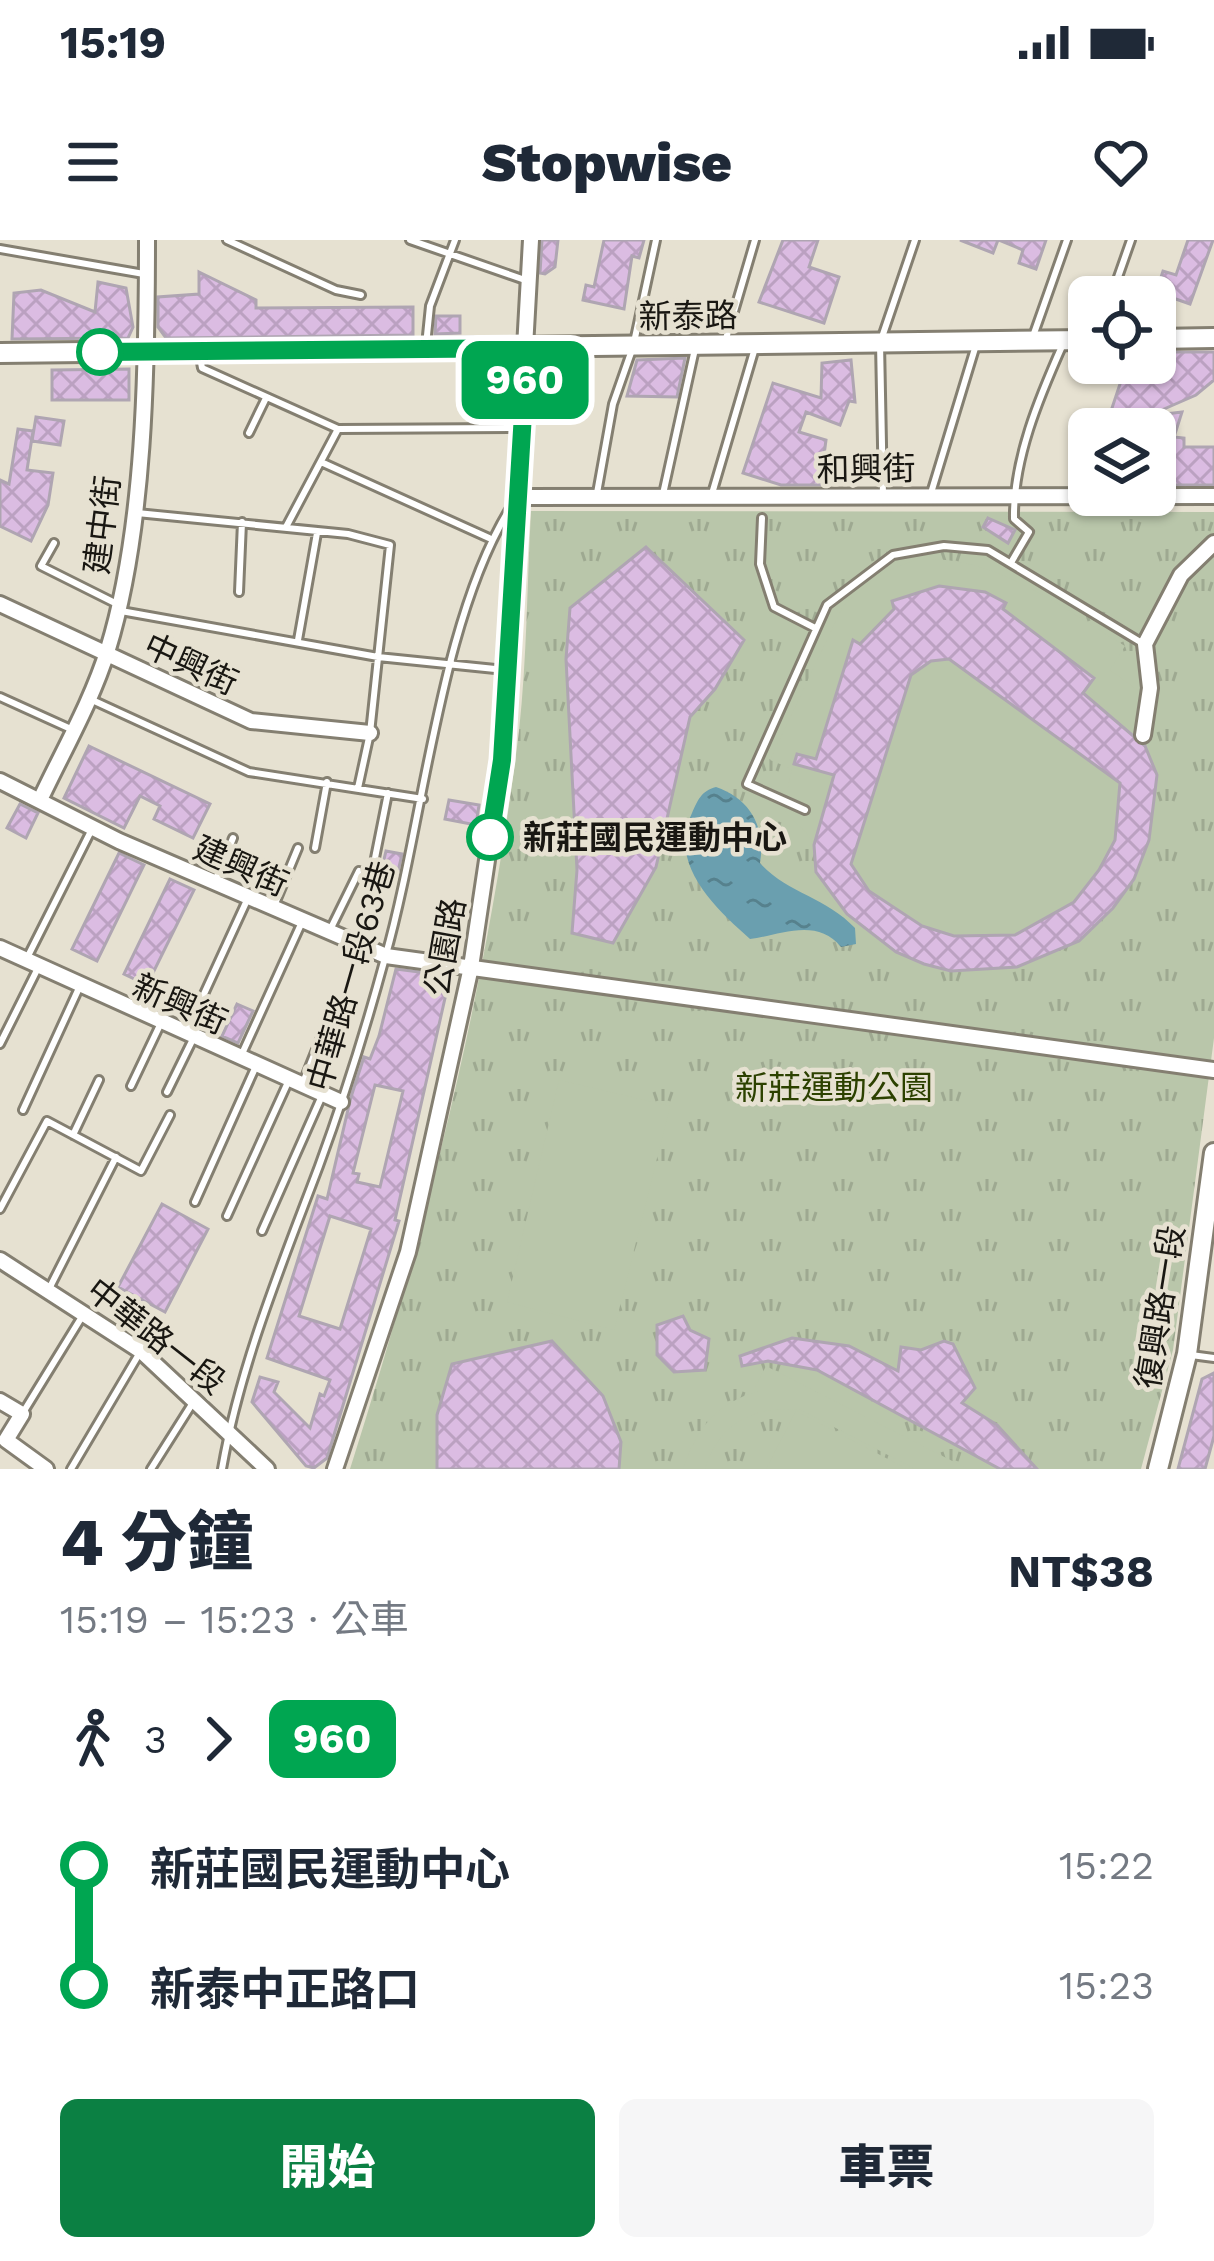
<!DOCTYPE html>
<html lang="zh-TW">
<head>
<meta charset="utf-8">
<style>
  body { margin:0; font-family:"Work Sans","Noto Sans TC",sans-serif; background:#f6f6f7; color:#1f2937; height:100vh; display:flex; flex-direction:column; font-size:45px; white-space:nowrap }
  * { box-sizing:border-box; margin:0 }
  p { font-size:39px; color:#747a83 }
  .icon { flex:none; width:66px; height:66px; fill:none; stroke:currentColor; stroke-width:2; stroke-linecap:round; stroke-linejoin:round }
  .map { position:relative; height:1229px; overflow:hidden }
  .panel { display:flex; flex-direction:column; background:#fff; flex:1 }
  .panel>* { flex:none }
  .badge { padding:0 24px; border-radius:18px; font-size:42px; line-height:78px }
  .controls { position:absolute; left:1068px; top:36px; display:grid; gap:24px }
  .controls a { display:grid; place-items:center; width:108px; height:108px; border-radius:18px; background:#fff; box-shadow:0 3px 9px #0004; font-size:60px }
  .map>.badge { position:absolute; translate:-50% -50%; box-shadow:0 0 0 6px #fff }
  .legs { display:flex; align-items:center; gap:18px; height:132px; padding:0 60px; font-size:39px }
  .legs p { margin-inline-start:auto }
  .summary { display:flex; align-items:center; justify-content:space-between; height:204px; padding:0 60px }
  h1 { font-size:66px; font-weight:800; line-height:90px }
  .primary-button { display:flex; gap:24px; margin-top:auto; padding:24px 60px }
  .primary-button a { flex:1; height:138px; border-radius:18px; background:#0b8043; color:#fff; font-size:48px; font-weight:800; line-height:138px; text-align:center }
  .primary-button a+a { background:#f6f6f7; color:#1f2937 }
  ul { padding:0 60px; list-style:none }
  li { display:flex; align-items:center; gap:42px; height:120px; font-size:45px }
  li i { display:grid; place-items:center; width:18px; height:100%; margin:0 15px; background:currentColor }
  li i::after { content:''; width:30px; height:30px; margin:-15px; border:9px solid; border-radius:50%; background:#fff }
  li p { margin-inline-start:auto }
  li:first-child i { background:linear-gradient(#0000 50%,currentColor 0) }
  li:last-child i { background:linear-gradient(currentColor 50%,#0000 0) }
  .status { display:flex; justify-content:space-between; align-items:center; height:84px; padding:0 60px; background:#fff; direction:ltr }
  .status svg { height:33px; fill:currentColor }
  header { display:flex; justify-content:space-between; align-items:center; height:156px; padding:0 60px; background:#fff; font-size:54px; font-weight:800 }
  .map>svg:first-child { display:block }
  .park { fill:url(#park-tufts) }
  .pitch { fill:#b9c6aa }
  .water { fill:url(#water-ripples) }
  .building { fill:url(#building-cross-hatch); stroke:#afa5b2; stroke-width:3; fill-rule:evenodd }
  .lines { fill:none; stroke-linecap:round; stroke-linejoin:round }
  .lane-casing { stroke:#847f71; stroke-width:12 }
  .street-casing { stroke:#847f71; stroke-width:20 }
  .secondary-casing { stroke:#847f71; stroke-width:24 }
  .lane { stroke:#fff; stroke-width:6 }
  .street { stroke:#fff; stroke-width:14 }
  .secondary { stroke:#fff; stroke-width:18 }
  .line-1-casing { stroke:#fff; stroke-width:27 }
  .line-1 { stroke:#00a651; stroke-width:18 }
  .stop-1-dot { fill:#fff; stroke:#00a651; stroke-width:6 }
  .labels { text-anchor:middle; dominant-baseline:central; stroke-width:9; stroke-linejoin:round; paint-order:stroke }
  .street-label { font-size:33px; fill:#191712; stroke:#e6e1d1 }
  .stop-label { font-size:33px; font-weight:bold; fill:#191712; stroke:#e6e1d1; text-anchor:start }
  .park-label { font-size:33px; fill:#2c4100; stroke:#e6e1d1 }
</style>
</head>
<body>
<div class="status"><b>15:19</b><svg viewBox="0 0 49 12"><path d="M0 12V9h3v3zM5 12V6h3v6zM10 12V3h3v9zM15 12V0h3v12zM26 1h20v11H26zM47 4h2v5h-2z"/></svg></div>
<header><svg class="icon" aria-label="menu" viewBox="0 0 24 24"><path d="M4 6h16M4 12h16M4 18h16"/></svg>Stopwise<svg class="icon" aria-label="heart" viewBox="0 0 24 24"><path d="M12 20l-8-8c-3-5 5-10 8-4 3-6 11-1 8 4z"/></svg></header>
<div class="map">
<svg width="1214" height="1229" viewBox="0 0 1214 1229">
  <defs>
    <pattern id="park-tufts" width="24" height="20" patternUnits="userSpaceOnUse" patternTransform="scale(3)"><rect width="24" height="20" fill="#b9c6aa"/><path d="M3 7l-1-3M5 7V3M7 7l1-3M15 17l-1-3M17 17v-4M19 17l1-3" fill="none" stroke="#9ea991"/></pattern>
    <pattern id="water-ripples" width="26" height="14" patternUnits="userSpaceOnUse" patternTransform="scale(3)"><rect width="26" height="14" fill="#6a9faf"/><path d="M2 4q2-2 4 0t4 0M15 11q2-2 4 0t4 0" fill="none" stroke="#56818d"/></pattern>
    <pattern id="building-cross-hatch" width="8" height="8" patternUnits="userSpaceOnUse" patternTransform="scale(3)"><rect width="8" height="8" fill="#dbbce2"/><path d="M0 0l8 8M0 8l8-8" fill="none" stroke="#bba1c1"/></pattern>
  </defs>
  <rect width="100%" height="100%" fill="#e6e1d1"/>
  <path class="park" d="M 531,271 L 1214,272 L 1214,798 L 1173,1110 L 1141,1229 L 350,1229 C 427,987 488,744 519,491 C 527,418 527,344 531,271 Z"/>
  <path class="pitch" d="M 917,319 C 997,315 1059,366 1125,406 L 1110,430 L 1143,454 L 1132,493 C 1158,517 1159,542 1153,576 C 1131,708 978,780 868,693 C 848,678 822,655 816,630 C 814,622 817,611 813,603 C 807,591 792,579 783,569 L 792,529 L 770,520 L 843,366 L 876,336 Z
    M 559,840 L 670,866 L 614,1090 L 507,1062 Z
    M 766,1126 L 968,1229 L 915,1229 L 801,1170 C 755,1164 718,1184 705,1229 L 683,1229 C 697,1188 716,1163 759,1151 L 755,1147 Z
    M 796,1171 L 907,1229 L 766,1229 Z"/>
  <path class="water" d="M 716,547 C 751,559 766,588 760,623 C 787,653 826,657 855,688 L 856,704 L 841,707 C 817,676 777,696 750,699 C 715,668 667,623 692,573 C 698,560 701,551 716,547 Z"/>
  <path class="building" d="M 542,0 L 558,0 L 555,27 L 545,34 L 540,33 Z
    M 604,0 L 644,0 L 639,18 L 632,16 L 624,69 L 583,60 L 586,45 L 594,47 Z
    M 783,0 L 818,0 L 809,27 L 839,37 L 824,83 L 759,62 Z
    M 960,0 L 998,0 L 993,13 Z
    M 999,0 L 1046,0 L 1036,29 L 1019,23 L 1023,10 Z
    M 1188,0 L 1213,0 L 1190,64 L 1156,52 L 1163,31 L 1176,35 Z
    M 199,32 L 256,60 L 256,68 L 413,67 L 413,95 L 166,98 L 158,87 L 158,57 L 199,54 Z
    M 98,42 L 126,48 L 133,87 L 128,98 L 12,99 L 14,53 L 41,50 L 95,72 Z
    M 436,76 L 460,76 L 460,93 L 435,94 Z
    M 1155,112 L 1214,112 L 1214,140 L 1196,155 L 1148,176 L 1182,172 L 1174,197 L 1184,198 L 1184,207 L 1214,207 L 1214,245 L 1155,245 L 1159,189 L 1105,189 L 1127,123 L 1155,123 Z
    M 685,118 L 677,157 L 627,156 L 637,120 Z
    M 851,120 L 855,162 L 849,161 L 840,185 L 806,172 L 799,192 L 826,200 L 820,245 L 781,245 L 743,233 L 773,143 L 821,158 L 822,123 Z
    M 129,129 L 129,160 L 52,160 L 52,130 Z
    M 36,177 L 64,181 L 60,205 L 32,201 Z
    M 18,189 L 33,191 L 27,230 L 53,233 L 48,265 L 31,301 L 0,286 L 0,240 L 9,244 Z
    M 988,278 L 1015,290 L 1008,303 L 983,287 Z
    M 646,307 L 744,400 L 715,449 L 690,477 L 656,627 L 613,703 L 572,693 L 577,630 L 566,419 L 570,368 Z
    M 939,346 L 985,352 L 1006,363 L 1003,369 L 1094,438 L 1083,453 L 1145,506 L 1157,535 L 1149,600 L 1134,639 L 1113,668 L 1079,701 L 1017,727 L 951,731 L 924,724 L 896,712 L 847,674 L 816,632 L 814,605 L 834,535 L 794,524 L 797,514 L 816,519 L 853,400 L 860,404 L 894,369 L 892,361 ZM 949,419 L 1120,543 L 1115,600 L 1099,630 L 1074,662 L 1015,695 L 954,696 L 922,686 L 869,651 L 851,624 L 911,435 L 931,421 Z
    M 89,506 L 210,564 L 193,598 L 154,579 L 160,566 L 140,556 L 124,588 L 64,558 Z
    M 449,560 L 479,565 L 476,585 L 445,579 Z
    M 20,564 L 38,573 L 26,598 L 7,588 Z
    M 386,611 L 402,614 L 397,636 L 381,632 Z
    M 119,613 L 144,625 L 97,721 L 72,709 Z
    M 170,639 L 194,650 L 147,745 L 124,734 Z
    M 396,729 L 450,736 L 395,980 L 399,981 L 327,1218 L 314,1228 L 306,1226 L 252,1162 L 260,1137 L 278,1142 L 274,1152 L 310,1188 L 320,1154 L 324,1156 L 330,1140 L 267,1118 L 318,956 L 327,959 L 351,857 L 364,817 L 370,819 L 379,796 ZM 375,845 L 403,851 L 380,947 L 357,942 L 359,934 L 353,933 ZM 330,976 L 371,989 L 340,1089 L 299,1076 Z
    M 237,764 L 253,771 L 238,803 L 222,796 Z
    M 162,964 L 208,989 L 165,1072 L 118,1047 Z
    M 683,1076 L 690,1090 L 709,1099 L 705,1130 L 674,1132 L 657,1115 L 657,1085 Z
    M 792,1098 L 849,1106 L 898,1131 L 901,1107 L 921,1110 L 944,1101 L 953,1104 L 975,1148 L 962,1163 L 997,1185 L 1037,1229 L 1000,1229 L 817,1130 L 768,1121 L 742,1126 L 740,1116 Z
    M 552,1101 L 603,1156 L 621,1202 L 619,1229 L 437,1229 L 437,1175 L 452,1124 Z
    M 1214,1133 L 1214,1196 L 1205,1229 L 1178,1229 L 1202,1139 Z"/>
  <g class="lines">
    <defs>
      <path id="lane" d="M 227,0 L 336,50 L 361,55
        M 410,0 L 525,40
        M 0,9 L 144,34
        M 1111,57 L 1131,0
        M 1032,99 L 1067,0
        M 725,102 L 755,0
        M 426,105 L 430,66 L 455,0
        M 200,117 L 202,128 L 338,189 L 519,188
        M 249,193 L 266,158
        M 321,222 L 489,298
        M 597,253 L 613,164 L 633,107 L 656,0
        M 931,253 L 976,105
        M 663,254 L 695,109
        M 883,255 L 880,103 L 915,0
        M 711,257 L 755,108
        M 137,273 L 348,294 L 390,305 L 370,493 L 358,548
        M 762,278 L 760,324 L 774,367 L 815,388
        M 286,287 L 338,189
        M 54,303 L 41,326 L 117,364
        M 1012,321 L 1029,292 L 1014,279 C 1013,219 1039,158 1063,104
        M 239,352 L 242,282
        M 121,371 L 378,417 L 505,430
        M 298,400 L 317,293
        M 0,457 L 73,490
        M 90,459 L 249,532 L 423,559
        M 805,570 L 747,544 L 827,365 L 893,315 L 944,306 L 988,310 L 1142,403
        M 315,608 L 327,542
        M 373,628 L 388,553
        M 216,639 L 233,598
        M 274,666 L 298,608
        M 329,692 L 359,631
        M 27,718 L 91,591
        M 187,791 L 248,658
        M 0,804 L 38,728
        M 241,816 L 302,682
        M 302,845 L 329,777
        M 131,846 L 160,785
        M 167,852 L 193,799
        M 23,870 L 79,748
        M 73,895 L 99,840
        M 195,962 L 256,826
        M 0,969 L 47,881 L 141,931 L 170,875
        M 227,976 L 289,840
        M 262,991 L 321,858
        M 50,1047 L 116,917
        M 1191,1115 L 1214,1118
        M 24,1171 L 83,1075
        M 71,1229 L 139,1114
        M 151,1229 L 194,1161
        M 222,1229 C 240,1125 282,1024 319,926 C 344,858 366,788 385,718 C 424,582 439,380 512,265"/>
      <path id="street" d="M 518,257 L 1214,256
        M 0,364 L 251,481 L 370,493
        M 1143,495 L 1150,448 L 1145,404 L 1181,335 L 1214,303
        M 0,541 L 119,601 L 386,716 L 1214,830
        M 40,560 C 63,511 92,461 108,409 C 145,289 147,126 147,0
        M 0,708 L 341,862
        M 0,1020 L 141,1111 L 267,1229
        M 0,1161 L 22,1174 L 6,1200 L 46,1229
        M 335,1229 L 408,1012 L 471,727 L 502,520 L 531,0"/>
      <path id="secondary" d="M 1155,99 L 1214,98
        M 0,113 L 1089,100
        M 1158,1229 L 1187,1114 L 1214,913"/>
    </defs>
    <use href="#lane" class="lane-casing"/>
    <use href="#street" class="street-casing"/>
    <use href="#secondary" class="secondary-casing"/>
    <use href="#lane" class="lane"/>
    <use href="#street" class="street"/>
    <use href="#secondary" class="secondary"/>
  </g>
  <g class="lines">
    <defs>
      <path id="line-1" d="M 100,112 L 527,108 L 502,520 L 490,597"/>
    </defs>
    <use href="#line-1" class="line-1-casing"/>
    <use href="#line-1" class="line-1"/>
  </g>
  <g class="stop-1-dot">
    <circle cx="100" cy="112" r="21"/>
    <circle cx="490" cy="597" r="21"/>
  </g>
  <g class="labels">
    <g class="street-label">
      <text transform="translate(688 76) rotate(-1)">新泰路</text>
      <text transform="translate(866 229) rotate(-1)">和興街</text>
      <text transform="translate(102 285) rotate(-83)">建中街</text>
      <text transform="translate(191 424) rotate(25)">中興街</text>
      <text transform="translate(241 626) rotate(24)">建興街</text>
      <text transform="translate(445 707) rotate(-80)">公園路</text>
      <text transform="translate(351 736) rotate(-74)">中華路一段63巷</text>
      <text transform="translate(180 764) rotate(24)">新興街</text>
      <text transform="translate(1160 1067) rotate(-81)">復興路一段</text>
      <text transform="translate(156 1096) rotate(38)">中華路一段</text>
    </g>
    <g class="stop-label">
      <text x="523" y="597">新莊國民運動中心</text>
    </g>
    <g class="park-label">
      <text x="834" y="847">新莊運動公園</text>
    </g>
  </g>
</svg>
<div class="controls">
<a><svg class="icon" aria-label="locate" viewBox="0 0 24 24"><circle cx="12" cy="12" r="6"/><path d="M12 2v4M12 18v4M2 12h4M18 12h4"/></svg></a>
<a><svg class="icon" aria-label="layers" viewBox="0 0 24 24"><path d="M12 4l9 5-9 5-9-5zM3 14l9 5 9-5"/></svg></a>
</div>
<b class="badge" style="left:525px;top:140px;background:#00a651;color:#fff">960</b>
</div>
<section class="panel">
<div class="summary"><div><h1>4 分鐘</h1><p>15:19 – 15:23 · 公車</p></div><b>NT$38</b></div>
<div class="legs"><svg class="icon" aria-label="walk" viewBox="0 0 24 24"><circle cx="13" cy="4" r="2"/><path d="M13 8l-2 6 4 7M11 14l-3 7M7 12l3-4h3l4 4"/></svg>3<svg class="icon" aria-label="forward" viewBox="0 0 24 24"><path d="M9 5l7 7-7 7"/></svg><b class="badge" style="background:#00a651;color:#fff">960</b></div>
<ul>
<li><i style="color:#00a651"></i><b>新莊國民運動中心</b><p>15:22</p></li>
<li><i style="color:#00a651"></i><b>新泰中正路口</b><p>15:23</p></li>
</ul>
<div class="primary-button"><a>開始</a><a>車票</a></div>
</section>
</body>
</html>
